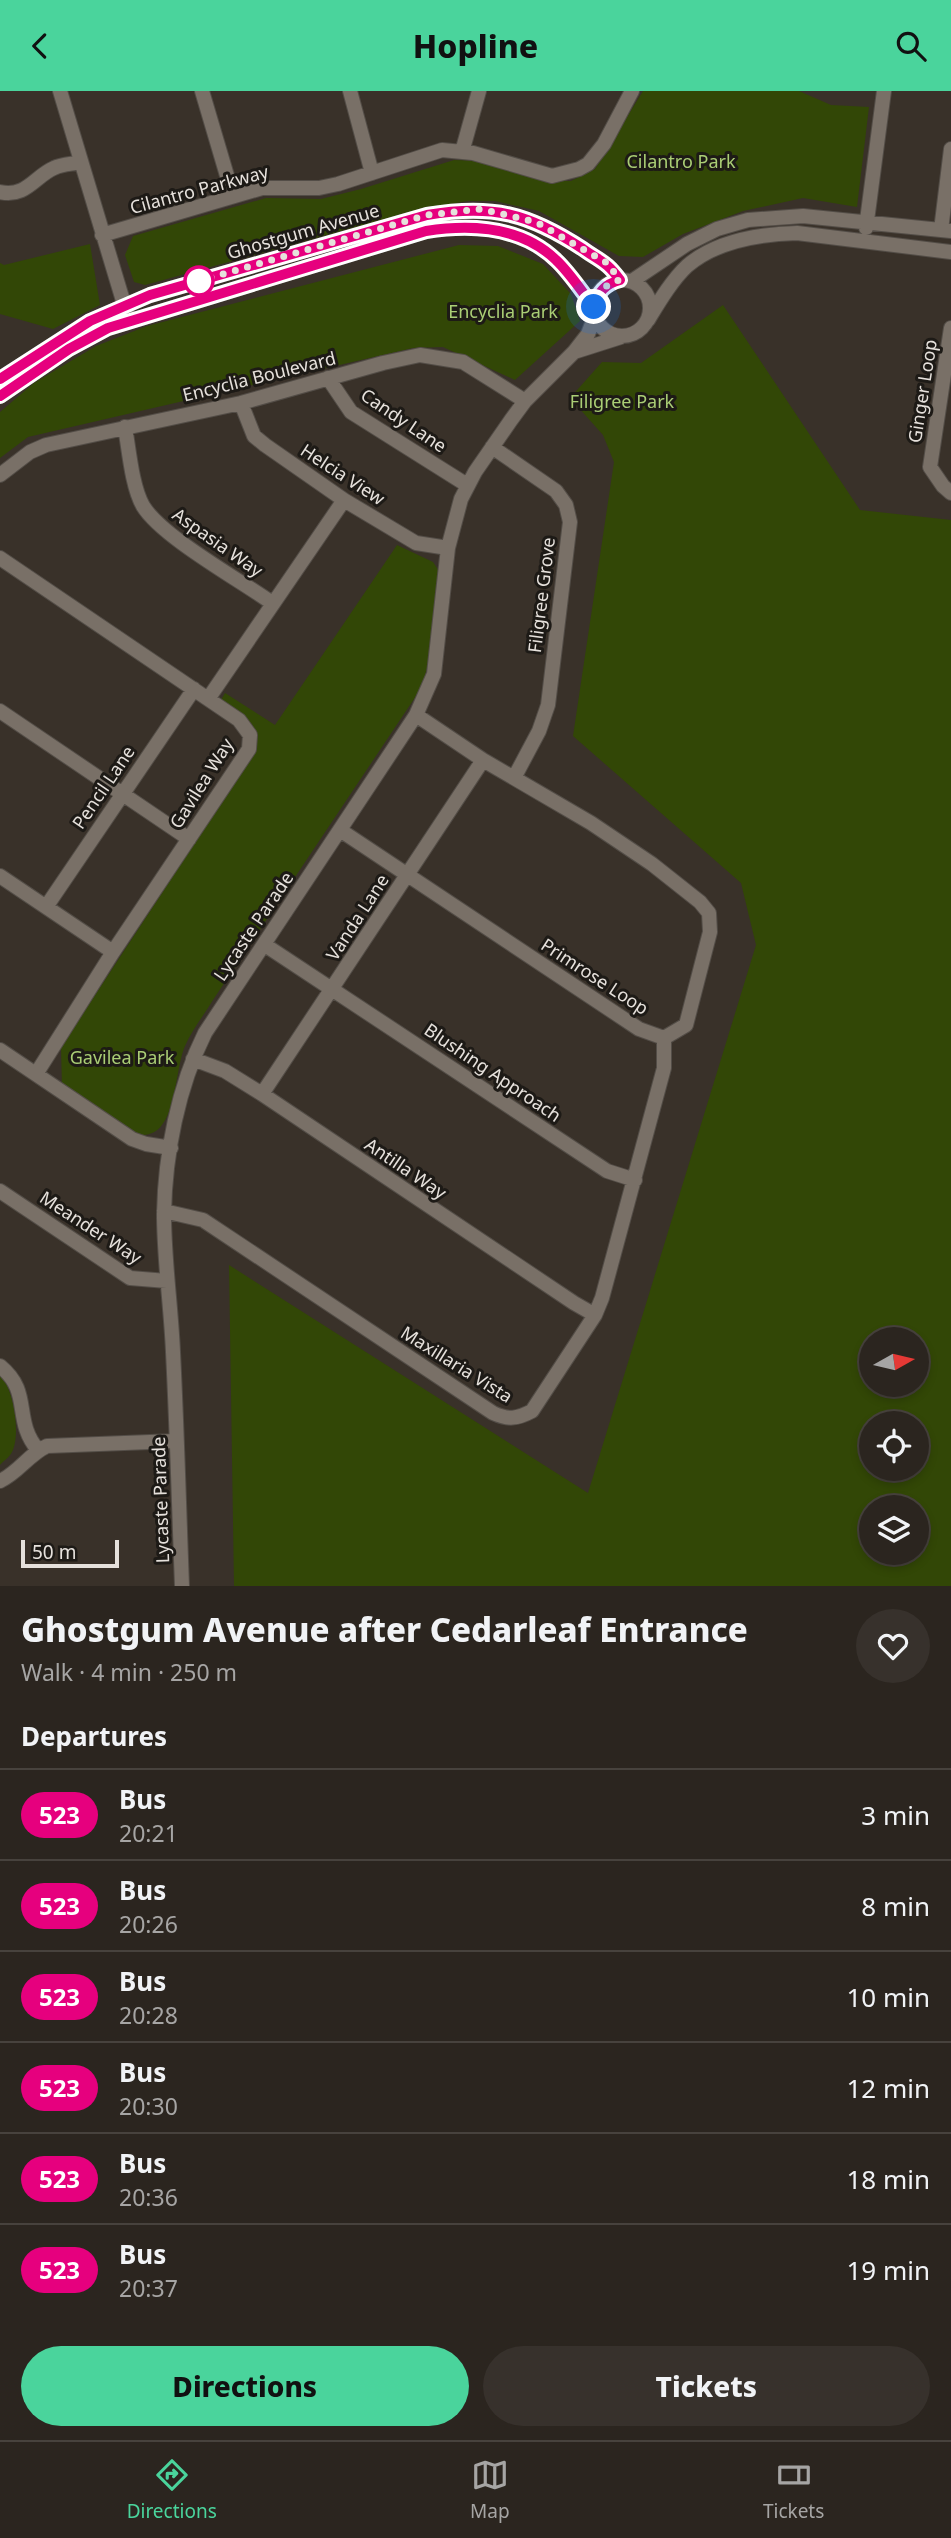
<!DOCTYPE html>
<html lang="en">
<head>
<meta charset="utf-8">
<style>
  body { margin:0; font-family:"Noto Sans",sans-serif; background:#37312c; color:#f1f3f6; height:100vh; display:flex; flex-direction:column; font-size:26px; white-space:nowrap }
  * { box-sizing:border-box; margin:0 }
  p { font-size:23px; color:#a6a5a4 }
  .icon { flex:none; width:38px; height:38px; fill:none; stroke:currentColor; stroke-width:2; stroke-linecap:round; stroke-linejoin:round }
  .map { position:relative; height:1495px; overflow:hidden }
  .panel { display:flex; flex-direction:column; background:#2b251f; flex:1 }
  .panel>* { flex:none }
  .badge { padding:0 14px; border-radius:23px; font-size:24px; line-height:46px }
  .needle { width:46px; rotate:82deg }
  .tools { position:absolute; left:859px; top:1236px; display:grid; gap:14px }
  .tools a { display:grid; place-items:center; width:70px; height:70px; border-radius:50%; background:#2b251f; box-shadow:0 4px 10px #0003,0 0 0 2px #47423d; font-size:35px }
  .scale { position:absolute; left:21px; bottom:18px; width:98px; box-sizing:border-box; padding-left:7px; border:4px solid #e6e1dc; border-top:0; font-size:19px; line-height:24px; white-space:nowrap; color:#e6e1dc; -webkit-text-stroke:5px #1d1a16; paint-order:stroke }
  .you { position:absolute; width:35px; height:35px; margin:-18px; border:5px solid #fff; border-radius:50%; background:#1a73e8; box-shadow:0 0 0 10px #1a73e833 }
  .map>.badge { position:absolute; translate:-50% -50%; box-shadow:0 0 0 4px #fff }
  h2 { padding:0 21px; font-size:26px; line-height:63px }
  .round { display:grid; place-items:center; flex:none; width:74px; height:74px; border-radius:37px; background:#37312c }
  .overview { display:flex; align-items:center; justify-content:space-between; height:119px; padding:0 21px }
  h1 { font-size:33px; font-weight:800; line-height:52px }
  .cta { display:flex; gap:14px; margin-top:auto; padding:14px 21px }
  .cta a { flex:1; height:80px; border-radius:42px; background:#4ad49c; color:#111; font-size:28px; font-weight:800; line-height:80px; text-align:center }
  .cta a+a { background:#37312c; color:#f1f3f6 }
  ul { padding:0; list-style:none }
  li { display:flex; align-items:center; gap:21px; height:91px; padding:0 21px; border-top:2px solid #47423d }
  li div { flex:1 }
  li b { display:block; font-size:26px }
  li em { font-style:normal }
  li .badge { min-width:77px; font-weight:700; text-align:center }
  header { display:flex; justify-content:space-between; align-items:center; height:91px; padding:0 21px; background:#4ad49c; color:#111; font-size:32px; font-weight:800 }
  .tabs { display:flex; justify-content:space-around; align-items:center; height:98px; border-top:2px solid #47423d; background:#2b251f; font-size:19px; color:#a6a5a4 }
  .tabs a { display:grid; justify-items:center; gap:4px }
  .tabs .active { color:#4ad49c }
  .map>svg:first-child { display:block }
  .green { fill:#324706; fill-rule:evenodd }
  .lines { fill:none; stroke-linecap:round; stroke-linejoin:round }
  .minor-casing { stroke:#534d47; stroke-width:16 }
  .minor { stroke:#797067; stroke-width:14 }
  .line-casing { stroke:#fff; stroke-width:16 }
  .line { stroke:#e6007e; stroke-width:10 }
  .walk { stroke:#e6e1dc; stroke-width:7; stroke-dasharray:0 12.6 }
  .stop-dot { fill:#fff; stroke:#e6007e; stroke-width:3.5 }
  .labels { text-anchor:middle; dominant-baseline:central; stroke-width:6; stroke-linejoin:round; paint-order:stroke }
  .park-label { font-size:18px; fill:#aace75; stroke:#1d1a16 }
  .street-label { font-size:18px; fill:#e6e1dc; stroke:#1d1a16 }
</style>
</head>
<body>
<header><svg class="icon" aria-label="back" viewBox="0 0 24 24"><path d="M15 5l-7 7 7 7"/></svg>Hopline<svg class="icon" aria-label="search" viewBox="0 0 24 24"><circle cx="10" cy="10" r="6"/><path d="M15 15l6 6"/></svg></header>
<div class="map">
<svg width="951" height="1495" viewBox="0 0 951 1495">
  <rect width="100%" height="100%" fill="#393129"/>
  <path class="green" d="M 643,0 L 799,0 L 831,14 L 869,16 L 857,116 L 803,107 L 743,120 L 683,143 L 643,166 L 619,165 L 539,120 L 495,110 L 468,110 L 421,118 L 145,194 L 134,191 L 125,164 L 133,145 L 266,107 L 321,108 L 361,98 L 454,69 L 481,70 L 548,90 L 571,90 L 595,78 Z
    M 90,153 L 100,214 L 53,238 L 0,223 L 0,172 L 4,174 Z
    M 459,154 L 498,155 L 543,173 L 571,203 L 580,230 L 515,289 L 443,256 L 413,257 L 28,346 L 0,367 L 0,321 L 34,292 L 96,255 L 147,235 Z
    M 723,214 L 860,419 L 951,429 L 951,1495 L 234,1495 L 229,1174 L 588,1402 L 756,854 L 741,792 L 573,645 L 614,371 L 603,344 L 570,307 L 602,271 L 641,272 ZM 872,1248 L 917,1248 L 917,1293 L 872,1293 ZM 872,1332 L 917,1332 L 917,1377 L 872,1377 ZM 872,1416 L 917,1416 L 917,1461 L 872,1461 Z
    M 397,454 L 433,471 L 439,480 L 430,565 L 422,596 L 213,909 C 204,924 192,939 185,955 C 173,982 178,1053 135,1043 C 123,1041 76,1006 62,997 L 61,956 L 257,657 L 252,633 L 221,609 L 225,602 L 275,634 Z
    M 0,1284 C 14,1298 21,1343 12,1361 C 10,1366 3,1370 0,1374 Z"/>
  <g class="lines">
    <defs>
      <path id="minor" d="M 60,0 L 127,223
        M 202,0 L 233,105
        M 350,0 L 372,82
        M 462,61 L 479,0
        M 0,101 C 26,107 35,85 54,77 C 62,73 73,73 81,71
        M 866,137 L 884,0
        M 941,139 L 951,58
        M 102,144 L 262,97 L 319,97 L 338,93 L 442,59 L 473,62 L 552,85 L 579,78 L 588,73 L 604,53 L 632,0
        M594 217a28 28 0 1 1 56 0a28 28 0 1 1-56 0Z
        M 632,190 L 687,153 L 717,138 L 748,129 L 803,125 L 951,140
        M 648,229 C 659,211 672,189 687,175 C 716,150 761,143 797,142 L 951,161
        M 951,237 L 930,376 L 943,395 L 951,402
        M 574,261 L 621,246
        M 328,287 L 351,321 L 467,394
        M 0,288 L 90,230 L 150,204 L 427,124 C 491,114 529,122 583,158 C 601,171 606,170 620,189
        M 0,305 L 69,258 L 108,237 L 426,140 C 472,133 521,135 556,169 C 570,182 582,201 594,216
        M 241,312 L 254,345 L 265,354 L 344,409 L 416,452 L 448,457
        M 125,336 C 129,359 132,396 143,415 C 162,446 240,489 272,512
        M 492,356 L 556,400 L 566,414 L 570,431 L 548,614 L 539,640 L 514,687
        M 0,384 L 30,361 L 46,354 L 241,312 L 383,272 L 420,264 L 463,271 L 525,310
        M 0,467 L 239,629 L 250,644 L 249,658 L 113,861 L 36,983
        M 208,608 L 344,409
        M 0,620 L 189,748
        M 340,739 L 639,938 L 664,947 L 686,934 L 710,841 L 709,822 L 700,811 L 652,773 L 591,732 L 483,669 L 416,624
        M 0,785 L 113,861
        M 46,816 L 194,598
        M 265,854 L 607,1080 L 635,1089
        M 0,959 L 132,1048 L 146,1053 L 171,1057
        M 193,968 L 225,980 L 262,1003 L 574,1212 L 595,1224
        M 262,1003 L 483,669
        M 0,1100 L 130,1187 L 167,1190
        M 164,1120 L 203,1129 L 493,1322 C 508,1329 517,1328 532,1320 L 595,1224 L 602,1207 L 664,977 L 664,947
        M 0,1275 C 33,1302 12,1328 38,1359
        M 0,1390 C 18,1382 29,1363 47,1355 L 176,1350
        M 182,1495 C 179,1417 177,1339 173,1261 C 171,1215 164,1169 164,1123 C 165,1063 178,996 205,942 L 416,624 L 434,583 L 448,457 L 461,408 L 475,381 L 511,329 L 525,310 L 574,261 L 588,243 L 595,225"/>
    </defs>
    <use href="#minor" class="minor-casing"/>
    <use href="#minor" class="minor"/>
  </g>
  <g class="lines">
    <defs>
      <path id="line" d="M 0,288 L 90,230 L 150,204 L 427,124 C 492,113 528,122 583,158 C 601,171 606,170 620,189 C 605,193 598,201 594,216 C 582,201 570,182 556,169 C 521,135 472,133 426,140 L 108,237 L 69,258 L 0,305"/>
    </defs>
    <use href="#line" class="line-casing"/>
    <use href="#line" class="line"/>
    <path class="walk" d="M 199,190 L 427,124 L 481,118 L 536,131 L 607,172 L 620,189 C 605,193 598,201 594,216"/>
  </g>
  <circle class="stop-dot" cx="199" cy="190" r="14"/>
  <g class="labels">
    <g class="park-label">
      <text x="681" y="70">Cilantro Park</text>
      <text x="503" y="220">Encyclia Park</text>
      <text x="622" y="310">Filigree Park</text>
      <text x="122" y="966">Gavilea Park</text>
    </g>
    <g class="street-label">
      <text transform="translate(199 98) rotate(-15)">Cilantro Parkway</text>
      <text transform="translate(303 140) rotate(-16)">Ghostgum Avenue</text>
      <text transform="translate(259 285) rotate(-14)">Encyclia Boulevard</text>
      <text transform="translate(922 300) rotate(-81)">Ginger Loop</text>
      <text transform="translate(404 329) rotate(34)">Candy Lane</text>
      <text transform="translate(343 383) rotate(33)">Helcia View</text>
      <text transform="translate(218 451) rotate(35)">Aspasia Way</text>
      <text transform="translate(541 504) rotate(-83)">Filigree Grove</text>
      <text transform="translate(201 692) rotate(-58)">Gavilea Way</text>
      <text transform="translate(103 696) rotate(-56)">Pencil Lane</text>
      <text transform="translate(357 826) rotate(-57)">Vanda Lane</text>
      <text transform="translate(253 835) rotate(-56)">Lycaste Parade</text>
      <text transform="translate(595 885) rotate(33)">Primrose Loop</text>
      <text transform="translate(493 981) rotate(34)">Blushing Approach</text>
      <text transform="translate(406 1077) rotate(34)">Antilla Way</text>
      <text transform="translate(91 1136) rotate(33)">Meander Way</text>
      <text transform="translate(457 1273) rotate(32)">Maxillaria Vista</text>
      <text transform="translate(160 1409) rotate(-92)">Lycaste Parade</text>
    </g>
  </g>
</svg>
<div class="tools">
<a><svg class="needle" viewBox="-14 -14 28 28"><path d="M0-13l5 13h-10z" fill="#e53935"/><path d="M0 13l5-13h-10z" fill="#a6a5a4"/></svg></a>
<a><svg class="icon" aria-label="locate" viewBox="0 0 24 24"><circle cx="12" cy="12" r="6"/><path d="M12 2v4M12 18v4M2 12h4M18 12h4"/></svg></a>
<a><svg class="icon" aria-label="layers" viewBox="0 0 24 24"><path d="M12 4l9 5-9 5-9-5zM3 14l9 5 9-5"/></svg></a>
</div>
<div class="scale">50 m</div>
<div class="you" style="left:594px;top:216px"></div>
</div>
<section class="panel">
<div class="overview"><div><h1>Ghostgum Avenue after Cedarleaf Entrance</h1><p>Walk · 4 min · 250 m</p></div><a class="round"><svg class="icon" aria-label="heart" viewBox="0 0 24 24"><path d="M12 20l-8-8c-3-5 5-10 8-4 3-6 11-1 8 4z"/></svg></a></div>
<h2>Departures</h2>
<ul>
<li><span class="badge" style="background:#e6007e;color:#fff">523</span><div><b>Bus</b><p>20:21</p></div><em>3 min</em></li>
<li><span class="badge" style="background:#e6007e;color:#fff">523</span><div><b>Bus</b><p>20:26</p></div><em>8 min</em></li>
<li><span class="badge" style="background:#e6007e;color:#fff">523</span><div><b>Bus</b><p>20:28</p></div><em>10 min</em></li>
<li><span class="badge" style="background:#e6007e;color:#fff">523</span><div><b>Bus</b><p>20:30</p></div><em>12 min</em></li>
<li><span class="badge" style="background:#e6007e;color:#fff">523</span><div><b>Bus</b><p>20:36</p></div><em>18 min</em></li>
<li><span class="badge" style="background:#e6007e;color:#fff">523</span><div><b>Bus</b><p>20:37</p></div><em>19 min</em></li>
</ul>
<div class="cta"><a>Directions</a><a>Tickets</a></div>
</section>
<nav class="tabs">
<a class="active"><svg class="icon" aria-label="directions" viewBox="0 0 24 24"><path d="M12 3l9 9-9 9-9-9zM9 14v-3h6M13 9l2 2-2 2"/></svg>Directions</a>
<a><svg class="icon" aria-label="map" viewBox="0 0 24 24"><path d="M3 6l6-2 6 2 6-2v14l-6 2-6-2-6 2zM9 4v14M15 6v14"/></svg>Map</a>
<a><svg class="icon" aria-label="tickets" viewBox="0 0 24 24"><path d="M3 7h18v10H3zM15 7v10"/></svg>Tickets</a>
</nav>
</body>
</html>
